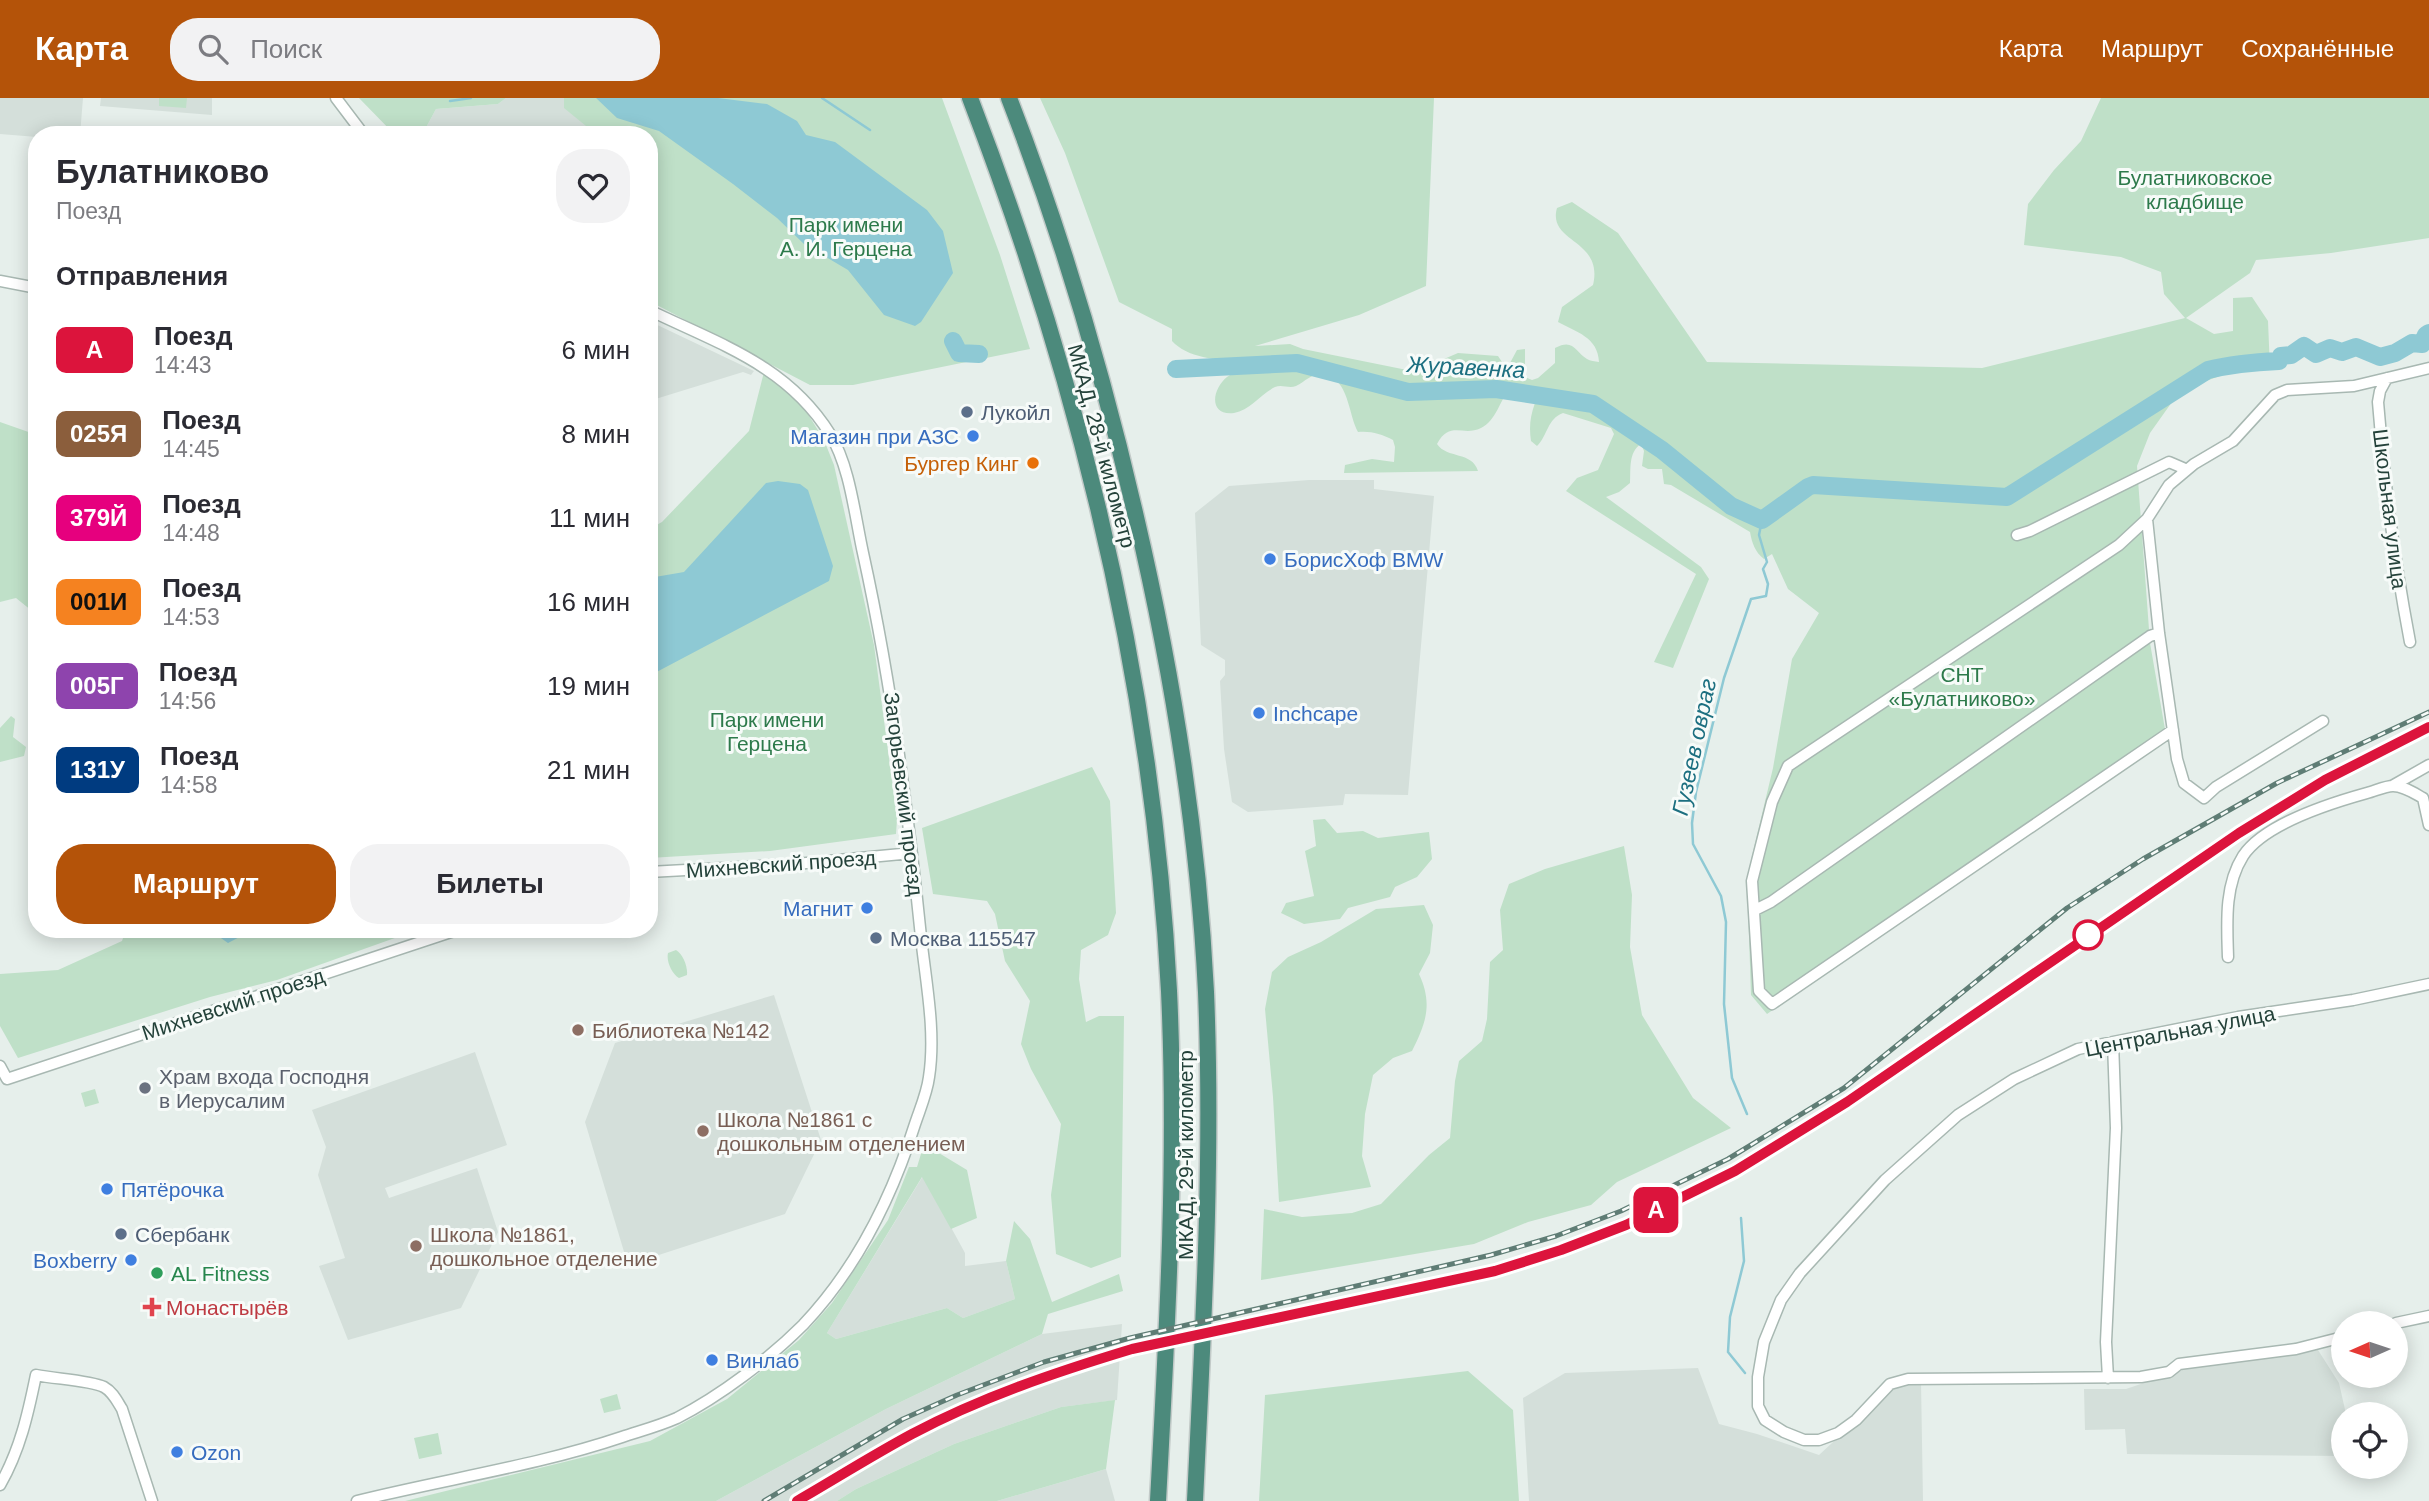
<!DOCTYPE html>
<html lang="ru">
<head>
<meta charset="utf-8">
<style>
  body { margin:0; font-family:Arial,sans-serif; background:#f2f2f3; color:#2b2b33; height:100vh; display:flex; flex-direction:column; font-size:26px; white-space:nowrap }
  * { box-sizing:border-box; margin:0 }
  p { font-size:23px; color:#7c7c81 }
  .icon { flex:none; width:38px; height:38px; fill:none; stroke:currentColor; stroke-width:2; stroke-linecap:round; stroke-linejoin:round }
  .map { position:relative; flex:1; overflow:hidden }
  .details { position:absolute; left:28px; top:28px; width:630px; height:812px; display:flex; flex-direction:column; background:#fff; border-radius:28px; box-shadow:0 4px 18px #0003 }
  .details>* { flex:none }
  .badge { padding:0 14px; border-radius:10px; font-size:24px; line-height:46px }
  .needle { width:46px; rotate:267deg }
  .buttons { position:absolute; left:2331px; top:1213px; display:grid; gap:14px }
  .buttons a { display:grid; place-items:center; width:77px; height:77px; border-radius:50%; background:#fff; box-shadow:0 4px 18px #0003; font-size:35px }
  .map>.badge { position:absolute; translate:-50% -50%; box-shadow:0 0 0 4px #fff }
  h2 { padding:0 28px; font-size:26px; line-height:63px }
  .round { display:grid; place-items:center; flex:none; width:74px; height:74px; border-radius:28px; background:#f2f2f3 }
  .overview { display:flex; align-items:center; justify-content:space-between; height:119px; padding:0 28px }
  h1 { font-size:33px; font-weight:600; line-height:52px }
  .primary-button { display:flex; gap:14px; margin-top:auto; padding:14px 28px }
  .primary-button a { flex:1; height:80px; border-radius:28px; background:#b45309; color:#fff; font-size:28px; font-weight:600; line-height:80px; text-align:center }
  .primary-button a+a { background:#f2f2f3; color:#2b2b33 }
  ul { padding:0; list-style:none }
  li { display:flex; align-items:center; gap:21px; height:84px; padding:0 28px }
  li div { flex:1 }
  li b { display:block; font-size:26px }
  li em { font-style:normal }
  li .badge { min-width:77px; font-weight:700; text-align:center }
  header { display:flex; align-items:center; gap:42px; box-sizing:border-box; height:98px; padding:0 35px; background:#b45309; color:#fff }
  header strong { font-size:33px }
  nav { display:flex; gap:38px; margin-inline-start:auto; font-size:24px }
  .search { width:490px; height:63px; background:#f2f2f3; display:flex; align-items:center; gap:18px; box-sizing:border-box; padding:0 24px; border-radius:28px; color:#7c7c81; font-size:26px }
  .map>svg:first-child { display:block }
  .built { fill:#d4dfda }
  .green { fill:#bfe0c8 }
  .water { fill:#8ec9d4 }
  .lines { fill:none; stroke-linecap:round; stroke-linejoin:round }
  .stream { stroke:#8ec9d4; stroke-width:2.5 }
  .river { stroke:#8ec9d4; stroke-width:18 }
  .minor-casing { stroke:#a8b8b2; stroke-width:13 }
  .trunk-casing { stroke:#c2cac8; stroke-width:19 }
  .minor { stroke:#fff; stroke-width:10 }
  .trunk { stroke:#4c8a7c; stroke-width:16 }
  .rail-casing { stroke:#5f7d75; stroke-width:5 }
  .rail { stroke:#f7fbf9; stroke-width:2.5; stroke-dasharray:8; stroke-linecap:butt }
  .line-casing { stroke:#fff; stroke-width:16 }
  .line { stroke:#dc143c; stroke-width:10 }
  .service-dot { fill:#5c6f8a; stroke:#f7fbf9; stroke-width:2.5 }
  .shop-dot { fill:#3f7fe0; stroke:#f7fbf9; stroke-width:2.5 }
  .food-dot { fill:#e8710a; stroke:#f7fbf9; stroke-width:2.5 }
  .stop-dot { fill:#fff; stroke:#dc143c; stroke-width:3.5 }
  .education-dot { fill:#8d6e63; stroke:#f7fbf9; stroke-width:2.5 }
  .worship-dot { fill:#6b7280; stroke:#f7fbf9; stroke-width:2.5 }
  .leisure-dot { fill:#2e9e5b; stroke:#f7fbf9; stroke-width:2.5 }
  .health-dot { fill:#e0444e; stroke:#f7fbf9; stroke-width:2.5 }
  .labels { text-anchor:middle; dominant-baseline:central; stroke-width:6; stroke-linejoin:round; paint-order:stroke }
  .park-label { font-size:21px; fill:#2d7a4b; stroke:#f7fbf9 }
  .service-label { font-size:21px; fill:#4e5e75; stroke:#f7fbf9; text-anchor:start }
  .shop-label { font-size:21px; fill:#366cbe; stroke:#f7fbf9; text-anchor:start }
  .street-label { font-size:21px; fill:#24423a; stroke:#f7fbf9 }
  .food-label { font-size:21px; fill:#c56008; stroke:#f7fbf9; text-anchor:end }
  .education-label { font-size:21px; fill:#785e54; stroke:#f7fbf9; text-anchor:start }
  .worship-label { font-size:21px; fill:#5b616d; stroke:#f7fbf9; text-anchor:start }
  .leisure-label { font-size:21px; fill:#27864d; stroke:#f7fbf9; text-anchor:start }
  .health-label { font-size:21px; fill:#be3a42; stroke:#f7fbf9; text-anchor:start }
  .water-label { font-size:23px; font-style:italic; fill:#1c6f80; stroke:#f7fbf9 }
</style>
</head>
<body>
<header>
<strong>Карта</strong>
<div class="search"><svg class="icon" aria-label="search" viewBox="0 0 24 24"><circle cx="10" cy="10" r="6"/><path d="M15 15l6 6"/></svg>Поиск</div>
<nav><a>Карта</a><a>Маршрут</a><a>Сохранённые</a></nav>
</header>
<div class="map">
<svg width="2429" height="1403" viewBox="0 0 2429 1403">
  <rect width="100%" height="100%" fill="#e6efeb"/>
  <path class="built" d="M 0,0 L 83,0 L 80,37 L 37,37 L 37,39 L 0,36 Z
    M 101,0 L 212,0 L 212,17 L 100,8 Z
    M 506,0 L 564,0 L 606,37 L 422,37 L 436,11 L 498,6 Z
    M 649,223 L 754,273 L 751,277 L 743,274 L 649,303 Z
    M 1309,382 L 1374,382 L 1374,391 L 1434,398 L 1408,697 L 1345,696 L 1343,707 L 1248,714 L 1232,704 L 1224,651 L 1220,583 L 1225,577 L 1225,562 L 1201,547 L 1195,415 L 1229,388 Z
    M 774,897 L 821,1042 L 785,1116 L 628,1167 L 585,1024 L 615,945 Z
    M 475,954 L 507,1047 L 385,1090 L 389,1100 L 477,1070 L 498,1134 L 461,1210 L 348,1242 L 319,1168 L 345,1160 L 318,1077 L 326,1049 L 312,1012 Z
    M 923,1078 L 965,1155 L 965,1168 L 1006,1163 L 1015,1201 L 963,1220 L 947,1210 L 836,1241 L 827,1235 Z
    M 1122,1226 L 1117,1302 L 1061,1309 L 954,1346 L 856,1391 L 837,1403 L 716,1403 L 886,1311 L 1042,1236 Z
    M 2318,1252 L 2339,1285 L 2346,1316 L 2343,1316 L 2343,1358 L 2127,1356 L 2125,1331 L 2085,1332 L 2084,1291 L 2126,1291 L 2191,1269 Z
    M 1698,1270 L 1719,1326 L 1757,1336 L 1819,1357 L 1897,1285 L 1921,1284 L 1923,1403 L 1529,1403 L 1523,1300 L 1565,1275 Z
    M 1106,1371 L 1115,1403 L 997,1403 Z"/>
  <path class="green" d="M 159,0 L 187,0 L 186,10 L 159,8 Z
    M 359,0 L 506,0 L 498,6 L 436,11 L 422,37 L 395,37 Z
    M 564,0 L 942,0 L 1000,157 L 1030,251 L 853,287 L 810,287 L 649,203 L 649,37 L 597,37 L 564,10 Z
    M 1040,0 L 1434,0 L 1426,188 L 1359,217 L 1255,248 L 1290,246 L 1303,251 L 1402,271 L 1417,271 L 1432,270 L 1444,261 L 1458,255 L 1498,258 L 1502,264 L 1510,265 L 1517,252 L 1525,251 L 1525,279 L 1532,282 L 1538,280 L 1555,265 L 1555,250 C 1574,240 1575,254 1587,261 C 1590,263 1595,263 1599,264 C 1598,239 1576,234 1558,224 L 1562,209 L 1593,187 C 1604,141 1547,145 1557,110 L 1572,104 L 1618,135 L 1707,264 L 1982,270 L 2185,220 L 2164,196 L 2161,174 L 2121,159 L 2024,147 L 2028,106 L 2054,72 L 2081,43 L 2101,0 L 2429,0 L 2429,140 L 2331,155 L 2256,162 L 2250,175 L 2186,220 L 2214,236 L 2233,233 L 2233,200 L 2252,199 L 2268,223 L 2270,271 L 2228,275 L 2195,287 L 2172,304 L 2150,335 L 2137,368 L 2150,545 L 2166,637 L 2164,641 L 1767,916 L 1751,897 L 1747,779 L 1773,670 L 1792,561 L 1819,515 L 1788,491 L 1772,456 L 1764,461 C 1755,454 1752,445 1750,434 L 1671,387 L 1664,386 L 1662,371 L 1648,371 L 1642,368 L 1644,353 L 1641,346 C 1628,354 1631,372 1630,385 L 1619,394 L 1606,399 L 1701,469 L 1709,481 L 1673,570 L 1654,564 L 1696,476 L 1566,393 L 1577,380 L 1598,372 L 1614,336 L 1611,330 L 1563,315 C 1547,321 1548,337 1537,348 L 1531,343 C 1529,329 1530,319 1535,305 L 1524,295 L 1510,290 C 1500,302 1496,323 1481,330 C 1463,339 1450,322 1437,346 C 1447,361 1472,353 1478,373 L 1344,375 L 1345,367 L 1372,361 L 1394,364 L 1395,349 L 1393,342 C 1381,336 1372,333 1358,334 C 1349,318 1349,287 1330,278 C 1315,271 1308,282 1296,288 C 1289,291 1282,286 1275,289 C 1261,296 1250,312 1234,315 C 1208,318 1212,291 1227,279 C 1237,271 1250,273 1262,269 L 1263,262 C 1237,263 1192,265 1172,243 L 1172,231 L 1119,204 L 1065,55 Z
    M 764,274 L 803,308 L 824,342 L 834,367 L 874,547 L 897,721 L 896,736 L 770,753 L 649,760 L 649,431 L 662,424 L 749,333 Z
    M 0,324 L 37,337 L 37,517 L 16,500 L 0,504 Z
    M 11,618 L 15,621 L 13,639 L 26,649 L 24,658 L 0,664 L 0,630 Z
    M 1092,669 L 1110,703 L 1116,815 L 1108,837 L 1081,852 L 1079,881 L 1086,924 L 1099,918 L 1124,918 L 1121,1159 L 1091,1170 L 1056,1156 L 1051,1097 L 1061,1026 L 1031,971 L 1021,946 L 1030,903 L 1005,863 L 995,816 L 987,803 L 933,796 L 922,730 Z
    M 1325,721 L 1337,735 L 1363,733 L 1378,740 L 1429,734 L 1432,761 L 1417,779 L 1395,789 L 1390,799 L 1348,810 L 1340,821 L 1304,826 L 1281,815 L 1286,805 L 1314,798 L 1305,753 L 1316,748 L 1313,722 Z
    M 1624,748 L 1632,797 L 1630,849 L 1642,917 L 1693,1000 L 1731,1030 L 1617,1084 L 1591,1107 L 1528,1124 L 1474,1146 L 1261,1182 L 1264,1111 L 1302,1119 L 1352,1115 L 1381,1106 L 1429,1057 L 1450,1040 L 1455,983 L 1459,963 L 1482,943 L 1487,921 L 1490,864 L 1503,852 L 1500,812 L 1509,786 L 1545,771 Z
    M 1424,807 L 1433,827 L 1430,855 L 1419,876 C 1433,906 1426,925 1412,953 L 1393,960 L 1373,977 L 1365,1016 L 1362,1058 L 1371,1089 L 1279,1104 L 1273,999 L 1265,911 L 1272,874 L 1288,859 L 1321,844 L 1376,811 Z
    M 126,831 L 420,831 L 277,882 L 210,899 L 18,960 L 0,928 L 0,876 L 58,872 L 122,843 Z
    M 676,852 C 683,856 688,869 687,877 L 679,880 C 672,876 666,863 668,855 Z
    M 95,991 L 99,1005 L 85,1009 L 81,995 Z
    M 924,1046 L 967,1072 L 977,1120 L 951,1131 L 922,1079 L 827,1235 L 836,1241 L 947,1210 L 963,1220 L 1015,1201 L 1006,1163 L 1014,1123 L 1030,1141 L 1052,1204 L 1119,1176 L 1123,1193 L 1048,1216 L 1042,1236 L 886,1311 L 716,1403 L 405,1403 L 650,1343 L 727,1301 L 799,1242 L 832,1205 L 888,1122 L 909,1069 L 917,1069 Z
    M 1468,1273 L 1513,1312 L 1519,1403 L 1259,1403 L 1265,1297 Z
    M 617,1296 L 621,1311 L 604,1315 L 600,1301 Z
    M 1115,1302 L 1106,1371 L 997,1403 L 837,1403 L 856,1391 L 954,1346 L 1061,1309 Z
    M 438,1335 L 442,1356 L 419,1361 L 414,1340 Z"/>
  <path class="water" d="M 596,0 L 718,0 L 767,6 L 797,23 L 806,37 L 835,44 L 927,112 L 943,133 L 953,175 L 921,224 L 915,228 L 884,217 L 848,172 L 804,146 L 777,120 L 733,86 L 659,33 L 617,20 Z
    M 778,383 L 800,386 L 808,392 L 833,468 L 829,483 L 649,578 L 649,490 L 655,479 L 684,474 L 766,385 Z
    M 208,831 L 255,831 L 228,845 Z"/>
  <g class="lines">
    <path class="stream" d="M 822,0 L 870,32
      M 450,3 L 471,0
      M 955,262 L 959,255
      M 1747,1016 L 1732,980 L 1724,906 L 1726,824 L 1721,798 L 1693,746 L 1692,725 L 1696,694 L 1724,580 L 1751,501 L 1766,498 L 1768,486 L 1763,471 L 1767,464 L 1759,437 L 1762,422
      M 1741,1120 L 1744,1163 L 1730,1219 L 1728,1254 L 1745,1275"/>
    <path class="river" d="M 953,243 L 959,255 L 979,256
      M 1176,271 L 1297,265 L 1408,294 L 1496,291 L 1593,306 L 1662,352 L 1731,408 L 1762,422 L 1808,389 L 1813,387 L 2007,399 L 2208,272 C 2232,266 2255,264 2279,263 L 2281,258 L 2291,257 L 2304,248 L 2316,256 L 2330,250 L 2342,254 L 2356,249 L 2380,259 L 2395,255 L 2412,245 L 2422,246 L 2426,237 L 2429,235"/>
    <defs>
      <path id="minor" d="M 336,0 L 364,37
        M 0,183 L 37,190
        M 2387,280 L 2380,293 L 2378,304 C 2384,385 2395,465 2410,544
        M 2147,421 L 2159,535 L 2177,661 L 2184,685 L 2204,700 L 2216,689 L 2323,623
        M 2017,437 L 2030,433 L 2169,364 L 2183,370 L 2182,375
        M 2173,632 L 1772,906 L 1759,893 L 1752,783 L 1772,704 L 1788,668 L 2119,447 L 2147,421 L 2169,387 L 2194,366 L 2233,343 L 2275,297 L 2287,292 L 2354,288 L 2429,270
        M 2392,688 L 2429,667
        M 649,774 L 796,766 L 912,755
        M 1755,812 L 1771,804 L 2150,538 L 2159,535
        M 2228,859 C 2227,826 2224,788 2243,758 C 2264,726 2331,705 2367,695 C 2375,693 2385,688 2393,688 C 2404,688 2414,695 2423,700 L 2429,727
        M 0,968 L 7,981 L 460,831
        M 2396,1225 L 2429,1218
        M 2343,1239 L 2296,1251 L 2179,1266 L 2169,1274 L 2141,1279 L 1908,1281 L 1890,1286 L 1856,1322 L 1838,1335 L 1819,1342 L 1804,1342 L 1784,1334 L 1765,1322 L 1758,1308 L 1758,1279 L 1764,1244 L 1781,1202 L 1800,1175 L 1885,1082 L 1958,1017 L 2014,981 L 2078,951 L 2238,919 L 2353,902 L 2429,886
        M 2108,1280 L 2106,1244 L 2116,1030 L 2113,944
        M 0,1387 C 20,1352 28,1316 36,1277 C 55,1281 89,1282 104,1289 C 113,1294 117,1303 122,1311 L 152,1403
        M 357,1403 C 445,1381 536,1368 622,1339 C 640,1333 659,1328 677,1320 C 720,1298 769,1261 803,1227 C 856,1171 892,1099 915,1026 C 920,1011 927,995 929,979 C 936,934 926,885 921,839 C 908,710 891,582 863,455 C 855,419 850,368 830,336 C 787,267 719,246 649,212"/>
      <path id="trunk" d="M 970,0 C 1080,286 1153,586 1169,893 C 1177,1063 1167,1234 1158,1403
        M 1009,0 C 1062,137 1103,276 1136,419 C 1173,577 1198,731 1206,894 C 1213,1063 1203,1234 1195,1403"/>
    </defs>
    <use href="#minor" class="minor-casing"/>
    <use href="#trunk" class="trunk-casing"/>
    <use href="#minor" class="minor"/>
    <use href="#trunk" class="trunk"/>
    <defs>
      <path id="rail" d="M 764,1403 L 903,1321 L 957,1297 L 1044,1264 L 1130,1240 L 1491,1157 L 1556,1138 L 1621,1113 L 1728,1061 L 1844,990 L 2067,810 L 2143,761 L 2277,685 L 2429,614
        M 797,1403 C 835,1381 873,1357 913,1336 C 982,1299 1056,1273 1132,1251 L 1495,1173 L 1626,1127 L 1735,1073 L 1847,1004 L 2239,735 L 2325,683 L 2429,629"/>
    </defs>
    <use href="#rail" class="rail-casing"/>
    <use href="#rail" class="rail"/>
  </g>
  <g class="lines">
    <defs>
      <path id="line" d="M 797,1403 C 835,1381 873,1357 912,1336 C 982,1299 1056,1274 1132,1251 L 1495,1173 L 1561,1152 L 1626,1127 L 1735,1073 L 1847,1004 L 2239,735 L 2325,682 L 2429,629"/>
    </defs>
    <use href="#line" class="line-casing"/>
    <use href="#line" class="line"/>
  </g>
  <g class="service-dot">
    <circle cx="967" cy="314" r="7"/>
    <circle cx="876" cy="840" r="7"/>
    <circle cx="121" cy="1136" r="7"/>
  </g>
  <g class="shop-dot">
    <circle cx="973" cy="338" r="7"/>
    <circle cx="1270" cy="461" r="7"/>
    <circle cx="1259" cy="615" r="7"/>
    <circle cx="867" cy="810" r="7"/>
    <circle cx="107" cy="1091" r="7"/>
    <circle cx="131" cy="1162" r="7"/>
    <circle cx="712" cy="1262" r="7"/>
    <circle cx="177" cy="1354" r="7"/>
  </g>
  <circle class="food-dot" cx="1033" cy="365" r="7"/>
  <circle class="stop-dot" cx="2088" cy="837" r="14"/>
  <g class="education-dot">
    <circle cx="578" cy="932" r="7"/>
    <circle cx="703" cy="1033" r="7"/>
    <circle cx="416" cy="1148" r="7"/>
  </g>
  <circle class="worship-dot" cx="145" cy="990" r="7"/>
  <circle class="leisure-dot" cx="157" cy="1175" r="7"/>
  <path class="health-dot" d="M148.5 1198.5h7v7h7v7h-7v7h-7v-7h-7v-7h7z"/>
  <g class="labels">
    <g class="park-label">
      <text x="2195" y="79">Булатниковское<tspan x="2195" dy="24">кладбище</tspan></text>
      <text x="846" y="126">Парк имени<tspan x="846" dy="24">А. И. Герцена</tspan></text>
      <text x="1962" y="576">СНТ<tspan x="1962" dy="24">«Булатниково»</tspan></text>
      <text x="767" y="621">Парк имени<tspan x="767" dy="24">Герцена</tspan></text>
    </g>
    <g class="service-label">
      <text x="981" y="314">Лукойл</text>
      <text x="890" y="840">Москва 115547</text>
      <text x="135" y="1136">Сбербанк</text>
    </g>
    <g class="shop-label">
      <text x="959" y="338" text-anchor="end">Магазин при АЗС</text>
      <text x="1284" y="461">БорисХоф BMW</text>
      <text x="1273" y="615">Inchcape</text>
      <text x="853" y="810" text-anchor="end">Магнит</text>
      <text x="121" y="1091">Пятёрочка</text>
      <text x="117" y="1162" text-anchor="end">Boxberry</text>
      <text x="726" y="1262">Винлаб</text>
      <text x="191" y="1354">Ozon</text>
    </g>
    <g class="street-label">
      <text transform="translate(1102 348) rotate(75)">МКАД, 28-й километр</text>
      <text transform="translate(2390 411) rotate(83)">Школьная улица</text>
      <text transform="translate(904 696) rotate(83)">Загорьевский проезд</text>
      <text transform="translate(781 766) rotate(-4)">Михневский проезд</text>
      <text transform="translate(233 906) rotate(-18)">Михневский проезд</text>
      <text transform="translate(2180 933) rotate(-11)">Центральная улица</text>
      <text transform="translate(1185 1057) rotate(-90)">МКАД, 29-й километр</text>
    </g>
    <g class="food-label">
      <text x="1019" y="365">Бургер Кинг</text>
    </g>
    <g class="education-label">
      <text x="592" y="932">Библиотека №142</text>
      <text x="717" y="1021">Школа №1861 с<tspan x="717" dy="24">дошкольным отделением</tspan></text>
      <text x="430" y="1136">Школа №1861,<tspan x="430" dy="24">дошкольное отделение</tspan></text>
    </g>
    <g class="worship-label">
      <text x="159" y="978">Храм входа Господня<tspan x="159" dy="24">в Иерусалим</tspan></text>
    </g>
    <g class="leisure-label">
      <text x="171" y="1175">AL Fitness</text>
    </g>
    <g class="health-label">
      <text x="166" y="1209">Монастырёв</text>
    </g>
    <g class="water-label">
      <text transform="translate(1466 269) rotate(3)">Журавенка</text>
      <text transform="translate(1694 649) rotate(-78)">Гузеев овраг</text>
    </g>
  </g>
</svg>
<div class="buttons">
<a><svg class="needle" viewBox="-14 -14 28 28"><path d="M0-13l5 13h-10z" fill="#e53935"/><path d="M0 13l5-13h-10z" fill="#7c7c81"/></svg></a>
<a><svg class="icon" aria-label="locate" viewBox="0 0 24 24"><circle cx="12" cy="12" r="6"/><path d="M12 2v4M12 18v4M2 12h4M18 12h4"/></svg></a>
</div>
<b class="badge" style="left:1656px;top:1112px;background:#dc143c;color:#fff">A</b>
<section class="details">
<div class="overview"><div><h1>Булатниково</h1><p>Поезд</p></div><a class="round"><svg class="icon" aria-label="heart" viewBox="0 0 24 24"><path d="M12 20l-8-8c-3-5 5-10 8-4 3-6 11-1 8 4z"/></svg></a></div>
<h2>Отправления</h2>
<ul>
<li><span class="badge" style="background:#dc143c;color:#fff">A</span><div><b>Поезд</b><p>14:43</p></div><em>6 мин</em></li>
<li><span class="badge" style="background:#8b5e3c;color:#fff">025Я</span><div><b>Поезд</b><p>14:45</p></div><em>8 мин</em></li>
<li><span class="badge" style="background:#e6007e;color:#fff">379Й</span><div><b>Поезд</b><p>14:48</p></div><em>11 мин</em></li>
<li><span class="badge" style="background:#f58220;color:#111">001И</span><div><b>Поезд</b><p>14:53</p></div><em>16 мин</em></li>
<li><span class="badge" style="background:#8e44ad;color:#fff">005Г</span><div><b>Поезд</b><p>14:56</p></div><em>19 мин</em></li>
<li><span class="badge" style="background:#003b80;color:#fff">131У</span><div><b>Поезд</b><p>14:58</p></div><em>21 мин</em></li>
</ul>
<div class="primary-button"><a>Маршрут</a><a>Билеты</a></div>
</section>
</div>
</body>
</html>
